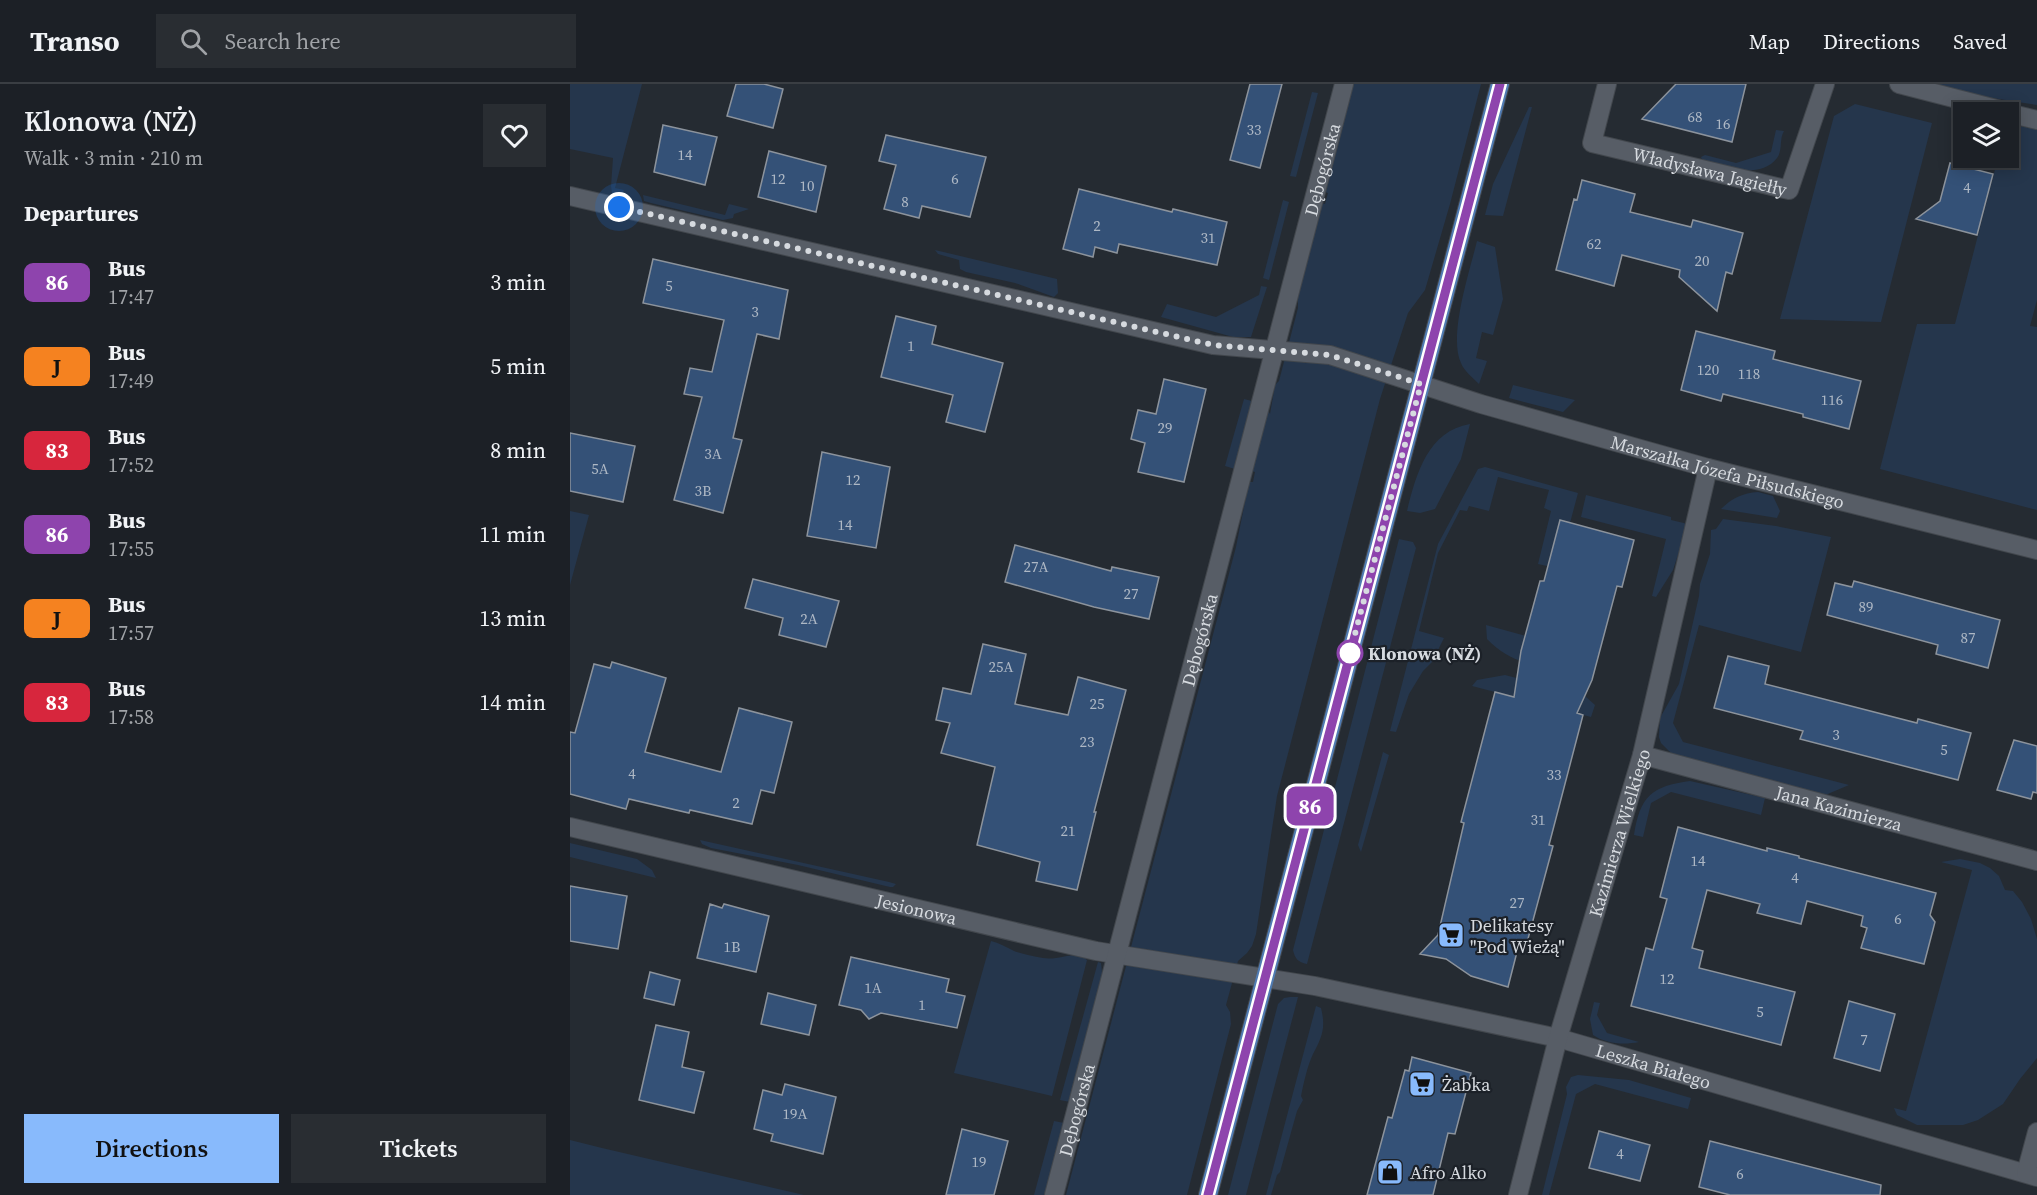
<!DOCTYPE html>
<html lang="en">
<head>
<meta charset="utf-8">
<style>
  body { margin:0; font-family:"Source Serif 4",serif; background:#292d32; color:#f1f3f6; height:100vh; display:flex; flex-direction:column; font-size:22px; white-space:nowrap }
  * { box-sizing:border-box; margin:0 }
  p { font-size:20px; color:#a0a3a7 }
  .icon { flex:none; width:33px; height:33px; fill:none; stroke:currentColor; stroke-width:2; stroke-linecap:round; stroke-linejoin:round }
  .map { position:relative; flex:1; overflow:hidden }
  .side { display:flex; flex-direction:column; background:#1c2026; width:570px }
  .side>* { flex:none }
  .badge { padding:0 12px; border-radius:9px; font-size:21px; line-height:39px }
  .tools { position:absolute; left:1383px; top:18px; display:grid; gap:12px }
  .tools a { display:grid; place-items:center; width:66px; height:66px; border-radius:0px; background:#1c2026; box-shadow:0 3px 15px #0003,0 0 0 2px #3a3e43; font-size:30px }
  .you { position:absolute; width:30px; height:30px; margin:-15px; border:4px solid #fff; border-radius:50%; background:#1a73e8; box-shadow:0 0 0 9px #1a73e833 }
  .map>.badge { position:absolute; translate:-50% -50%; box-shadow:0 0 0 3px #fff }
  h2 { padding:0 24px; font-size:22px; line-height:54px }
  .round { display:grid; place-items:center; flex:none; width:63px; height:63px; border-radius:0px; background:#292d32 }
  .head { display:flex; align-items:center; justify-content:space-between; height:102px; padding:0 24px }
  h1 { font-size:28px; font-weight:600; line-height:45px }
  .cta { display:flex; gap:12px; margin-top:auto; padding:12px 24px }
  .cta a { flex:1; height:69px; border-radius:0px; background:#88bafc; color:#111; font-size:24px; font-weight:600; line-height:69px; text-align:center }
  .cta a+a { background:#292d32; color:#f1f3f6 }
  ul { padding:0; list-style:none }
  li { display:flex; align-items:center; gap:18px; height:84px; padding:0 24px }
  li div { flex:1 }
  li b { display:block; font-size:22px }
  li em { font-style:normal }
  li .badge { min-width:66px; font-weight:700; text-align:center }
  header { display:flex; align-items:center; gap:36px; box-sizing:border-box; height:84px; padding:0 30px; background:#1c2026; border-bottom:2px solid #3a3e43 }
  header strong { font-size:28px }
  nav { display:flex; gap:33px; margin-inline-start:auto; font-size:21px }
  .search { width:420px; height:54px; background:#292d32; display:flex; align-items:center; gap:15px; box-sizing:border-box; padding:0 21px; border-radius:0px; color:#a0a3a7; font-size:22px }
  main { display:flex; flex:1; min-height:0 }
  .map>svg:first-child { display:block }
  .green { fill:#25364c }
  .building { fill:#345177; stroke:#8c939c; stroke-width:1.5 }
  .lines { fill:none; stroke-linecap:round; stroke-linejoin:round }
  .minor-casing { stroke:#42474d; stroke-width:20 }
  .major-casing { stroke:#42474d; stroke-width:20 }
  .minor { stroke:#575d66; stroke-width:18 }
  .major { stroke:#507bb2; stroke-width:18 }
  .line-casing { stroke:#fff; stroke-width:14 }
  .line { stroke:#8e44ad; stroke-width:9 }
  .walk { stroke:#d6dadf; stroke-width:6; stroke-dasharray:0 10.8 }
  .stop-dot { fill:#fff; stroke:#8e44ad; stroke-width:3 }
  .labels { text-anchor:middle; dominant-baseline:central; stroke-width:4.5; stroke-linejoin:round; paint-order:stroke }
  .number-label { font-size:15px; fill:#aeb8c5 }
  .street-label { font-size:18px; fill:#d6dadf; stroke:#1c2128 }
  .stop-label { font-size:18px; font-weight:bold; fill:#d6dadf; stroke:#1c2128; text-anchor:start }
  .poi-label { font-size:18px; fill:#d6dadf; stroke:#1c2128; text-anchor:start }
</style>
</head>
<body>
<header>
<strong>Transo</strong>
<div class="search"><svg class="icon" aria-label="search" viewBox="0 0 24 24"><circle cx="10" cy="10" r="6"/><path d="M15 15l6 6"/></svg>Search here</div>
<nav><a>Map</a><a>Directions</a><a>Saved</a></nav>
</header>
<main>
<section class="side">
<div class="head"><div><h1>Klonowa (NŻ)</h1><p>Walk · 3 min · 210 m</p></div><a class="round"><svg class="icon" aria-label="heart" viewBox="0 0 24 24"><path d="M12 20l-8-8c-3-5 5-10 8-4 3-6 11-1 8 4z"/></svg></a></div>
<h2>Departures</h2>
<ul>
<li><span class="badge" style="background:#8e44ad;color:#fff">86</span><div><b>Bus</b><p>17:47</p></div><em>3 min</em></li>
<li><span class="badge" style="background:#f58220;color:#111">J</span><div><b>Bus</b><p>17:49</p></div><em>5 min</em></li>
<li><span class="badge" style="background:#d7263d;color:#fff">83</span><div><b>Bus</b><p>17:52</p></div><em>8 min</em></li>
<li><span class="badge" style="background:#8e44ad;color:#fff">86</span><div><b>Bus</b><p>17:55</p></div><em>11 min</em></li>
<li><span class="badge" style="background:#f58220;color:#111">J</span><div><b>Bus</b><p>17:57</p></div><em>13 min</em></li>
<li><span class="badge" style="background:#d7263d;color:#fff">83</span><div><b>Bus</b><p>17:58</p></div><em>14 min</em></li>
</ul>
<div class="cta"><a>Directions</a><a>Tickets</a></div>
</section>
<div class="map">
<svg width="1467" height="1111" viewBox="0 0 1467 1111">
  <rect width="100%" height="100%" fill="#252b32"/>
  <path class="green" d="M 0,0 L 72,0 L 45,104 L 54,106 L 51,112 L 42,109 L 41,102 L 43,74 L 0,65 Z
    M 783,0 L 911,0 L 880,120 L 855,206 L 838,229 L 810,315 L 707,712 L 686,850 L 682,862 L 677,869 L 668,877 L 656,921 L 660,928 L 661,940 L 617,1111 L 496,1111 L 666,463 L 679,398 L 683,398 L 685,388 L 682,387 L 697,325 L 700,330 L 705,301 L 709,297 L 728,224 L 728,211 L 752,119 L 755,120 L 758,109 L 754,108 Z
    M 1367,0 L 1467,0 L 1467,21 L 1397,10 Z
    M 742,8 L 748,9 L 726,93 L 720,92 Z
    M 1285,20 L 1362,39 L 1311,238 L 1210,235 L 1264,32 Z
    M 959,23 L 962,23 L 933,132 L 915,131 L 923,100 Z
    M 1443,41 L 1467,45 L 1467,216 L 1460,242 L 1467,243 L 1467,426 L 1310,385 L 1347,240 L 1385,240 L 1428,74 L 1438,74 L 1439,42 Z
    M 1206,46 L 1214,47 C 1209,55 1213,66 1207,74 C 1190,96 1154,83 1133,78 L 1131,73 L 1135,71 L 1166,79 L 1201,68 Z
    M 73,111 L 155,131 L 159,120 L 179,125 L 164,130 L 163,134 L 153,136 L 81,119 L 74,117 Z
    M 713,116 L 719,118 L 699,196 L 693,194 Z
    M 907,157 L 925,163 L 933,215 L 923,251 L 912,248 L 906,274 L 917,277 L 909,300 C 903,294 894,287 891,279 C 878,252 900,186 907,157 Z
    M 365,166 L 487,195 L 488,209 L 484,213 L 445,199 L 396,188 L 390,185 L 389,176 L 368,170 Z
    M 691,202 L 697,203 L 681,253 L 663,253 L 591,233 L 597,220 L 646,233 L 689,211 Z
    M 943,301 L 1005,316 L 993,328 L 939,314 Z
    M 674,315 L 682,317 L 665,385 L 655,382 Z
    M 900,340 L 891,375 L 865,425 L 850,429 L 837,427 C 846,390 858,347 900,340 Z
    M 915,383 L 1008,409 L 1000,439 L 990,437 L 977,482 L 968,480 L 981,427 L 974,424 L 979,406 L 928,393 L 919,427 L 899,422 L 897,427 L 890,426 L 868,469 L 849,547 L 874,554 L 862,578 L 853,587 L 839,610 L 826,648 L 820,647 L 868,460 L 908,385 Z
    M 1188,408 L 1203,412 L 1210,427 L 1207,434 L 1151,425 C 1162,414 1173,409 1188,408 Z
    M 1016,411 L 1101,433 L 1101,436 L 1118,440 L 1103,486 L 1086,513 L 1082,512 L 1096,455 L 1011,433 Z
    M 0,427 L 19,431 L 0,501 Z
    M 1153,435 L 1206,442 L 1261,453 L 1231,568 L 1129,541 L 1103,639 L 1113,658 L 1279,701 L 1253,712 L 1105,673 L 1091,659 L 1089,653 L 1090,634 L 1109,600 L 1129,512 L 1130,500 L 1140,470 L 1141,446 L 1146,445 Z
    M 829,455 L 843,458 L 846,464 L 737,880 C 728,878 725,875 723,866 Z
    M 916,541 L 956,552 L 958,579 C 941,575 929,567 917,555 Z
    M 935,591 L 1015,612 L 1025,621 L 1021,633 L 902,602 L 907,596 Z
    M 813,668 L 819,671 L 791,768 L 788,761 Z
    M 1120,697 L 1195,714 L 1191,731 L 1101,708 L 1081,719 L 1073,753 L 1064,751 C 1070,712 1082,702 1120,697 Z
    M 130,756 L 319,798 L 326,800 L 323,803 L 320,803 L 228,781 L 141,764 L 132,760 Z
    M 0,759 L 67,775 L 82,786 L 86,794 L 0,773 Z
    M 1390,775 L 1410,779 L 1420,784 L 1429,792 L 1435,806 L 1443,807 L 1452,818 L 1461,835 L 1467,855 L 1467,974 L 1450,995 L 1433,1020 L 1408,1036 L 1393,1041 L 1347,1041 L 1327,1031 L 1324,1024 L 1336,1027 L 1402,786 L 1371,778 Z
    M 421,857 C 429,859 436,863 444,867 C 452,870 463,872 473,874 C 486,876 498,870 511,871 L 517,876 L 482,1012 L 384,989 Z
    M 528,878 L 531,879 L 532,888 L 535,889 L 500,1018 L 490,1016 Z
    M 720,913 L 728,913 L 676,1111 L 658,1111 L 708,920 L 714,914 Z
    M 1024,918 L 1030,919 L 1027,931 L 1037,949 L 1069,958 C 1054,961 1036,960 1023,951 L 1020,935 Z
    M 746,922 L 751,924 C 756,944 752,953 743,970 C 737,983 734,998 731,1012 L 733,1016 L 727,1027 L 710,1088 L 707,1091 L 701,1111 L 696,1111 Z
    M 1008,991 L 1059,996 L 1121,1014 L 1118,1025 L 1025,1000 L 1006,1010 L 979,1111 L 972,1111 L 997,1010 L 996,1003 L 1001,993 Z
    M 484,1037 L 494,1039 L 478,1111 L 464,1111 Z
    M 0,1056 L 32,1064 L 234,1111 L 0,1111 Z"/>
  <path class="building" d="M 166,0 L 194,0 L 213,5 L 203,44 L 157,32 Z
    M 680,0 L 712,0 L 690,84 L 660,76 Z
    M 1106,0 L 1176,0 L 1162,58 L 1072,35 Z
    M 93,41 L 147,53 L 135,101 L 84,88 Z
    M 316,51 L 416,73 L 400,133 L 352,122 L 349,134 L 314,125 L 326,81 L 309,77 Z
    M 199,67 L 256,82 L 246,128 L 188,113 Z
    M 1380,79 L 1423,90 L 1407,151 L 1346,135 L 1370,117 Z
    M 1012,96 L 1065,110 L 1060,128 L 1121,143 L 1123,136 L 1173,149 L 1162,190 L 1156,188 L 1147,227 L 1109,193 L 1110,186 L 1052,171 L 1044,202 L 986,186 L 1004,115 L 1007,116 Z
    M 509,105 L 602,128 L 603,125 L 657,138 L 647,181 L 549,160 L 547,169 L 525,163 L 523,173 L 493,165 Z
    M 83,175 L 218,206 L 209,255 L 187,250 L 163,354 L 172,356 L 153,429 L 104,416 L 132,313 L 114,310 L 120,284 L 142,288 L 154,236 L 73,219 Z
    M 326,232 L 366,242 L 362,260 L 433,279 L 415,348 L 376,338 L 383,311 L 311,293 Z
    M 1126,247 L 1205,267 L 1203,275 L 1291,297 L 1279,345 L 1233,333 L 1233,330 L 1153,310 L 1151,317 L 1111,306 Z
    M 594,295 L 636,305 L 614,398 L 568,388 L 575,359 L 561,355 L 568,326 L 586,330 Z
    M 0,349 L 65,362 L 53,418 L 0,407 Z
    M 252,368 L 320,383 L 306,464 L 237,452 Z
    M 990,436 L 1064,456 L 1052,503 L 1047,502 L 1022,596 L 1007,629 L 1013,631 L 979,761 L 983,762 L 955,866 L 948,864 L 938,903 L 901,892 L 876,875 L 850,870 L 868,851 L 894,739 L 891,738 L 925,608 L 944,613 L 951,567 L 970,497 L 974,497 Z
    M 445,461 L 541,487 L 542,483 L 589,493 L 579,535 L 524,523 L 435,498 Z
    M 183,495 L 269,517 L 256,563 L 209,551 L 213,534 L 175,524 Z
    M 1284,497 L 1430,536 L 1418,584 L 1366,570 L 1368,561 L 1257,531 L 1265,499 L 1282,503 Z
    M 413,560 L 456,570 L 445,620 L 498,631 L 508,593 L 556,606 L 524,728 L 526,728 L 507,806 L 466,797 L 470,778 L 407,761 L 425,683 L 371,669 L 380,639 L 366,636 L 373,604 L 401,610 Z
    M 1158,572 L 1199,582 L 1195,600 L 1347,639 L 1348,635 L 1401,649 L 1388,696 L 1230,655 L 1233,647 L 1144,624 Z
    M 42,578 L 96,594 L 75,668 L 151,688 L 169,624 L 222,638 L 204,709 L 191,706 L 182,740 L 120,726 L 119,729 L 59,715 L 56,725 L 0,710 L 0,648 L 5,649 L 24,580 L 40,584 Z
    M 1444,656 L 1467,662 L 1467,709 L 1463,708 L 1461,715 L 1427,706 Z
    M 1108,743 L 1197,767 L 1197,764 L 1229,772 L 1229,774 L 1366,809 L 1360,831 L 1365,838 L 1354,880 L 1291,864 L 1297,844 L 1291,842 L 1293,832 L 1237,817 L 1231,840 L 1187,829 L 1190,820 L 1137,806 L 1122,864 L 1133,867 L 1129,884 L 1225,908 L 1211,961 L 1061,922 L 1076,864 L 1083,866 L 1097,815 L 1090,813 Z
    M 0,802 L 57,812 L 48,865 L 0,857 Z
    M 140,820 L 152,824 L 154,820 L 199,832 L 186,888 L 127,874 Z
    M 281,873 L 379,895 L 376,908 L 395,912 L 387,944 L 311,929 L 299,935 L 291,926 L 269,921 Z
    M 80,888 L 110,896 L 104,921 L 74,914 Z
    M 198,909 L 246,921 L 239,951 L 191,940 Z
    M 1279,917 L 1325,930 L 1310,987 L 1264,974 Z
    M 86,941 L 119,948 L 112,983 L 134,988 L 124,1029 L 69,1016 Z
    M 842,973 L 901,989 L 885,1050 L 878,1049 L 863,1111 L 797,1111 L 818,1033 L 822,1034 L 835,986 L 839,987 Z
    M 215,1000 L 266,1013 L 253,1070 L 201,1057 L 203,1050 L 184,1045 L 193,1006 L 212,1011 Z
    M 392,1045 L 438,1057 L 424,1111 L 376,1111 Z
    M 1029,1047 L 1080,1061 L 1070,1097 L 1019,1084 Z
    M 1140,1057 L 1311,1101 L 1310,1111 L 1160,1111 L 1129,1103 Z"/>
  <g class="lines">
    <defs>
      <g id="minor">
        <path id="s1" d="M 1037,0 L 1022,59 L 1219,106 L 1255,0"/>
        <path d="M 1329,0 L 1438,28"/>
        <path d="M 1438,29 L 1467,36"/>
        <path id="s2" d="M 0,112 L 643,261 L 760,271 L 911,320 L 1138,384 L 1467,466"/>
        <path id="s3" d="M 1072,671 L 1467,777"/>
        <path id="s4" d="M 0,743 L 526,867 L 745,902 L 988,954 L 1467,1093"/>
        <path d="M 1456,1089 L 1467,1048"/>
        <path id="s5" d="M 484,1111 L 774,0"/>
        <path id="s6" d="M 948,1111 L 988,954 L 1072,671 L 1138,384"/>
      </g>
      <path id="major" d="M 638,1111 L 930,0"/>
    </defs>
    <use href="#minor" class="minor-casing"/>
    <use href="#major" class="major-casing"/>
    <use href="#minor" class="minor"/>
    <use href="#major" class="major"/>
  </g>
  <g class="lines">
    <defs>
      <path id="line" d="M 638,1111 L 930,0"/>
    </defs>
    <use href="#line" class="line-casing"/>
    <use href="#line" class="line"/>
    <path class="walk" d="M 49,123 L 643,261 L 760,271 L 851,300 L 780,569"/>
  </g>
  <defs>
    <symbol id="supermarket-square" viewBox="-11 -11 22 22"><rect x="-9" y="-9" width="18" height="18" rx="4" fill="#88bafc" stroke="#1c2128"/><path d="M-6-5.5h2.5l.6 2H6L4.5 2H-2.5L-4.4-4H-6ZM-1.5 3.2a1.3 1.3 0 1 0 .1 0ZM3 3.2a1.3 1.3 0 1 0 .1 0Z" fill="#111"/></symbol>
    <symbol id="shop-square" viewBox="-11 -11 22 22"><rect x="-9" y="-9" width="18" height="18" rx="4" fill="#88bafc" stroke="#1c2128"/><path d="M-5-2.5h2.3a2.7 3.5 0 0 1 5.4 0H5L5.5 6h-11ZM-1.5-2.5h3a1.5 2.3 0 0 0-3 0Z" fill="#111"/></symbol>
  </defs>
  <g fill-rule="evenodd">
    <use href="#supermarket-square" x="866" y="836" width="30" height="30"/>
    <use href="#supermarket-square" x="837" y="985" width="30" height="30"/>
    <use href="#shop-square" x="805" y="1073" width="30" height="30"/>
  </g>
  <circle class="stop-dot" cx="780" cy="569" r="12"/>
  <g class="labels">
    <g class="number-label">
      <text x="1125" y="32">68</text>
      <text x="1153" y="39">16</text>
      <text x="684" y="45">33</text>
      <text x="115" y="70">14</text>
      <text x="208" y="94">12</text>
      <text x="385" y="94">6</text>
      <text x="237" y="101">10</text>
      <text x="1397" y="103">4</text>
      <text x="335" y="117">8</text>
      <text x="527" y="141">2</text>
      <text x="638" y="153">31</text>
      <text x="1024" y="159">62</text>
      <text x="1132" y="176">20</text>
      <text x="99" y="201">5</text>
      <text x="185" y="227">3</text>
      <text x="341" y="261">1</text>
      <text x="1138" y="285">120</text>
      <text x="1179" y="289">118</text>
      <text x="1262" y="315">116</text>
      <text x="595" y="343">29</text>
      <text x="143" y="369">3A</text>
      <text x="30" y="384">5A</text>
      <text x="283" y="395">12</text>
      <text x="133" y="406">3B</text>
      <text x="275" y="440">14</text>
      <text x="466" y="482">27A</text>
      <text x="561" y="509">27</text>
      <text x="1296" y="522">89</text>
      <text x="239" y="534">2A</text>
      <text x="1398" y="553">87</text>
      <text x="431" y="582">25A</text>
      <text x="527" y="619">25</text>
      <text x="1266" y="650">3</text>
      <text x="517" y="657">23</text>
      <text x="1374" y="665">5</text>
      <text x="62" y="689">4</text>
      <text x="984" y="690">33</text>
      <text x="166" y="718">2</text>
      <text x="968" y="735">31</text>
      <text x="498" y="746">21</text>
      <text x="1128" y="776">14</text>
      <text x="1225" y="793">4</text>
      <text x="947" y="818">27</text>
      <text x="1328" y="834">6</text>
      <text x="162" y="862">1B</text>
      <text x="1097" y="894">12</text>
      <text x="303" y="903">1A</text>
      <text x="352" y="920">1</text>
      <text x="1190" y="927">5</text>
      <text x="1294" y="955">7</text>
      <text x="225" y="1029">19A</text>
      <text x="1050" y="1069">4</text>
      <text x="409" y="1077">19</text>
      <text x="1170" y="1089">6</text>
    </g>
    <g class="street-label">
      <text stroke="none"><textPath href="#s1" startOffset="182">Władysława Jagiełły</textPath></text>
      <text stroke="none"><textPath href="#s5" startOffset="1060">Dębogórska</textPath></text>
      <text stroke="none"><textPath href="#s2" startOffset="1192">Marszałka Józefa Piłsudskiego</textPath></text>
      <text stroke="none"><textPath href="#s5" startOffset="574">Dębogórska</textPath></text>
      <text stroke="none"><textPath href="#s3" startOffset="204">Jana Kazimierza</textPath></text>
      <text stroke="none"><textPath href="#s6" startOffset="376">Kazimierza Wielkiego</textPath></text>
      <text stroke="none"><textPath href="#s4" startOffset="356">Jesionowa</textPath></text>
      <text stroke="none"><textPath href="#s4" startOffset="1110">Leszka Białego</textPath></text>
      <text stroke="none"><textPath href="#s5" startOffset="88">Dębogórska</textPath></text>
    </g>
    <g class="stop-label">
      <text x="798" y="569">Klonowa (NŻ)</text>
    </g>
    <g class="poi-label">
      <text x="900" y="841">Delikatesy<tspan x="900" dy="21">"Pod Wieżą"</tspan></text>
      <text x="872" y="1000">Żabka</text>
      <text x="840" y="1088">Afro Alko</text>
    </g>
  </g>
</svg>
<div class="tools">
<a><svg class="icon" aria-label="layers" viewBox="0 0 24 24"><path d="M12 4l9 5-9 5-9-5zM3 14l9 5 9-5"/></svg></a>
</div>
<div class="you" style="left:49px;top:123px"></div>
<b class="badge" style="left:740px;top:722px;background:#8e44ad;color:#fff">86</b>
</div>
</main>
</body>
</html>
